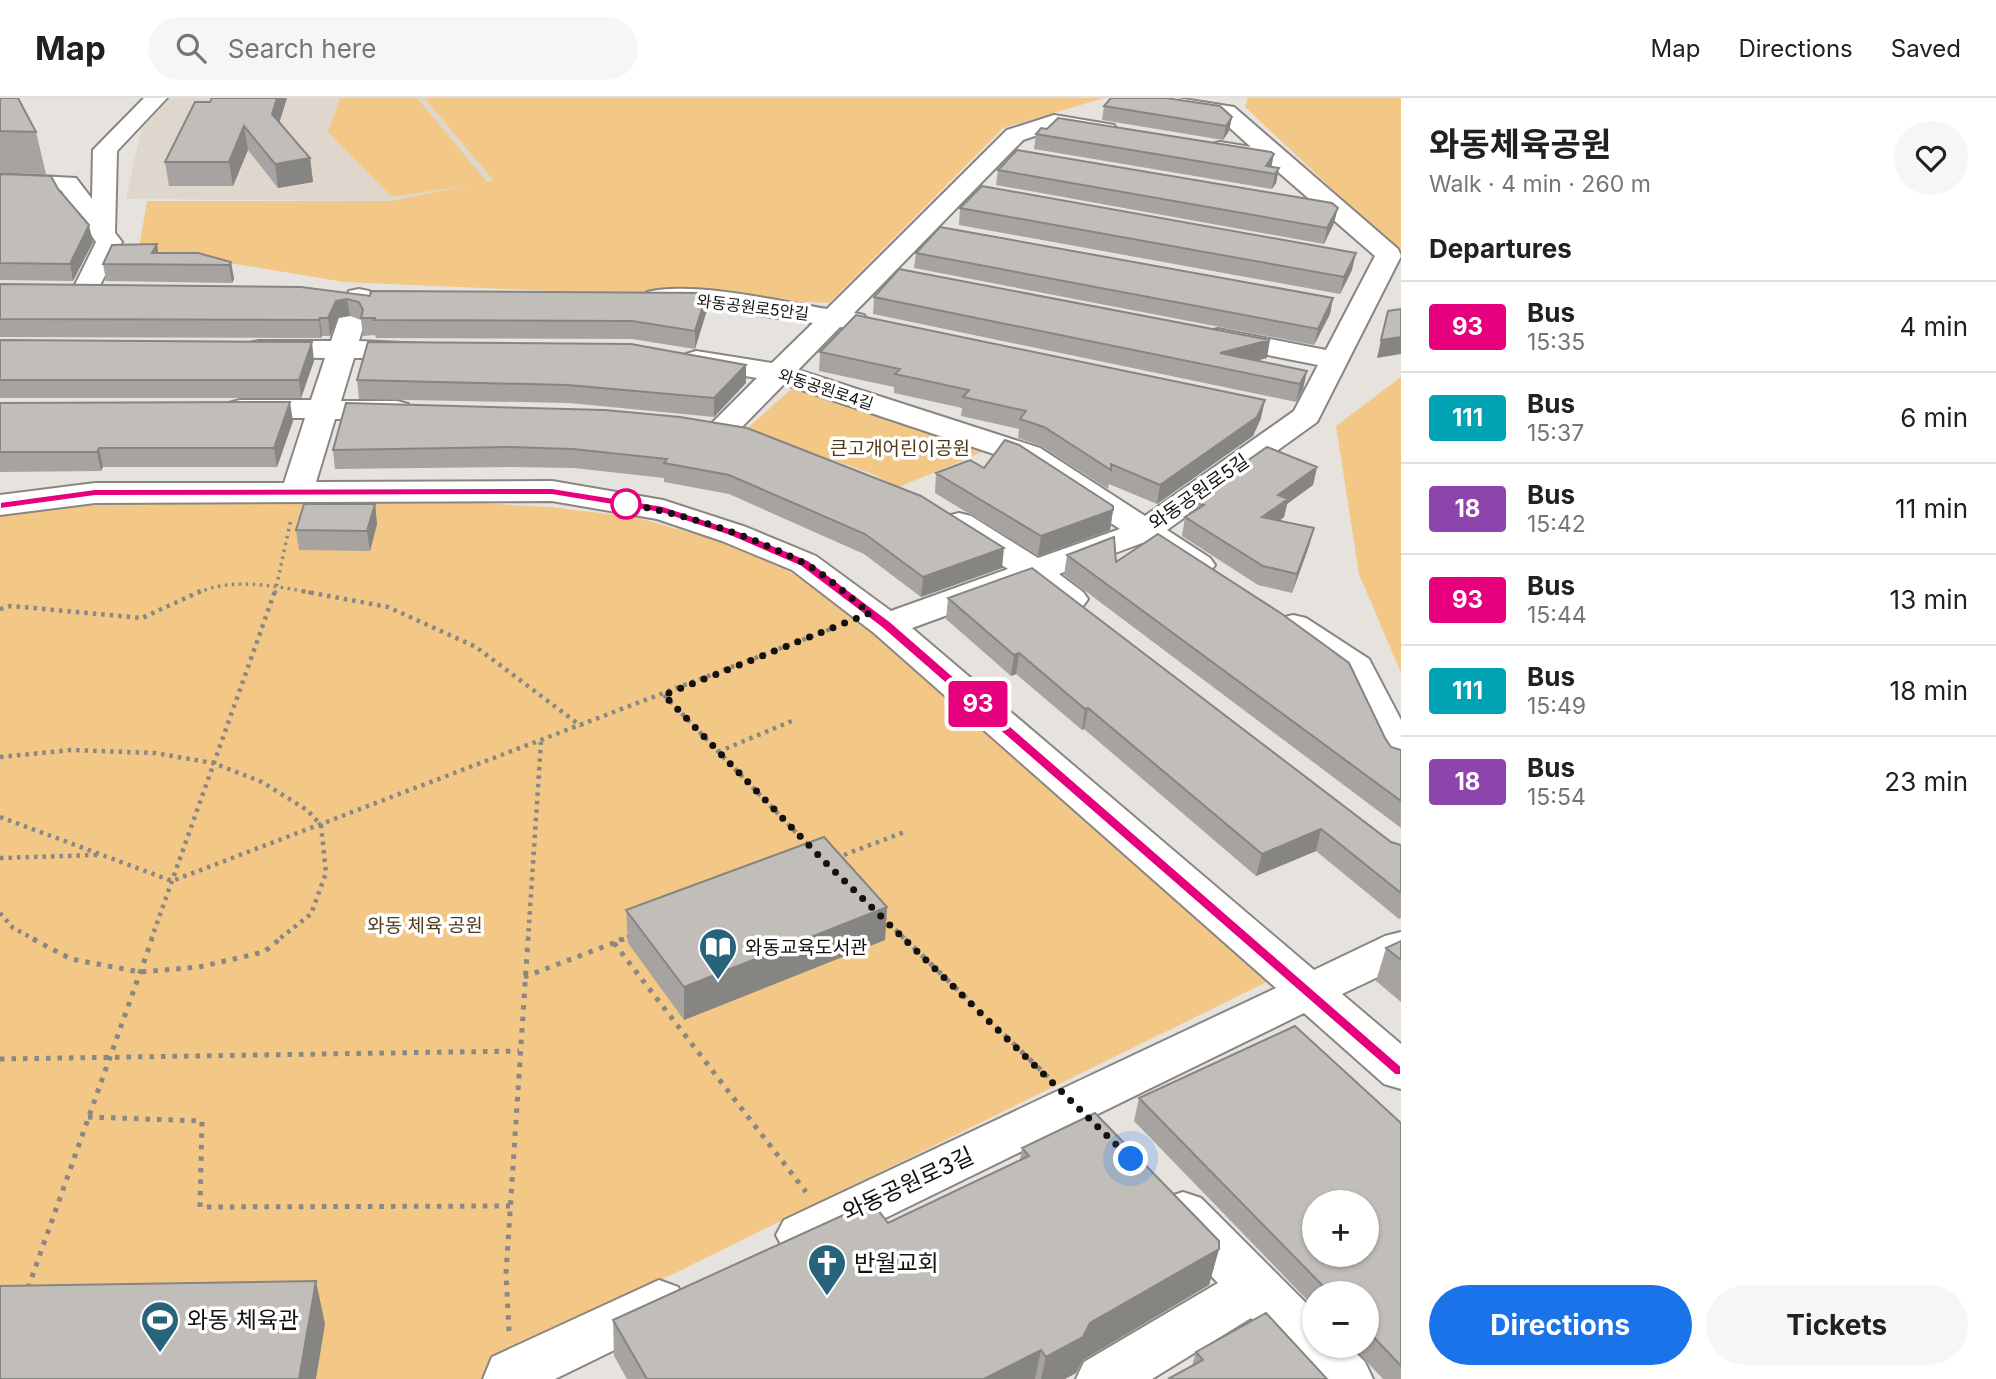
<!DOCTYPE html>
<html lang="en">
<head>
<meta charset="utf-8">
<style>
  body { margin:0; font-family:Inter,"Noto Sans KR",sans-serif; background:#f6f6f6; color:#202124; height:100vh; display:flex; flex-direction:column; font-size:26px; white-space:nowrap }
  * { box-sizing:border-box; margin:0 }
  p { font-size:23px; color:#757577 }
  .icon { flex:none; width:38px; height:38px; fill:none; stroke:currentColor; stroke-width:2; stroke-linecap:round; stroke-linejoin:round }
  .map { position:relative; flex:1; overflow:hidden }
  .panel { display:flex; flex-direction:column; background:#fff; width:595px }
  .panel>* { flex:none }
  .badge { padding:0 14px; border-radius:5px; font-size:24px; line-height:46px }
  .fabs { position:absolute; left:1302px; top:1092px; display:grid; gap:14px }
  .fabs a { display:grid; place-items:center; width:77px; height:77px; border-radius:50%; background:#fff; box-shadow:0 2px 5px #0004; font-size:35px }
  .you { position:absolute; width:35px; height:35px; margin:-18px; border:5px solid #fff; border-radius:50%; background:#1a73e8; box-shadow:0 0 0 10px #1a73e833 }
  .map>.badge { position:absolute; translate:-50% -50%; box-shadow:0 0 0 4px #fff }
  h2 { padding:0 28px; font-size:26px; line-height:63px }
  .round { display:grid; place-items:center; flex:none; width:74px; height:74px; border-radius:37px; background:#f6f6f6 }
  .summary { display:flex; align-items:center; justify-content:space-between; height:119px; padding:0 28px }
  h1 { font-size:33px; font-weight:700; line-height:52px }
  .primary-button { display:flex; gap:14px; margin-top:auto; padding:14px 28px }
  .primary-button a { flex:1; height:80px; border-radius:42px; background:#1a73e8; color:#fff; font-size:28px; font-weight:700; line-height:80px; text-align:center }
  .primary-button a+a { background:#f6f6f6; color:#202124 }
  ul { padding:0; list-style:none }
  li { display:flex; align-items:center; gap:21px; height:91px; padding:0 28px; border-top:2px solid #e0e0e0 }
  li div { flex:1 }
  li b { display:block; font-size:26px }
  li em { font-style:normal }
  li .badge { min-width:77px; font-weight:700; text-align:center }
  header { display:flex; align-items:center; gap:42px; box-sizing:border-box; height:98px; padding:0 35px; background:#fff; border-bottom:2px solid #e0e0e0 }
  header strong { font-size:33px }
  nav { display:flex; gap:38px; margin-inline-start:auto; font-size:24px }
  .search { width:490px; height:63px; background:#f6f6f6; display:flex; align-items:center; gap:18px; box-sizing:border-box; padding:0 24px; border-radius:38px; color:#757577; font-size:26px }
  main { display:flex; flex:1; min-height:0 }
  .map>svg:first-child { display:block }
  .built { fill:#dfd7cd }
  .green { fill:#f3c886 }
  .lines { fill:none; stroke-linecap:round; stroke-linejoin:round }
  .minor-casing { stroke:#898682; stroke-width:4 }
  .path-far2 { stroke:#8a8885; stroke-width:3.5; stroke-dasharray:2.5 4.5; stroke-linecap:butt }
  .path-far1 { stroke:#8a8885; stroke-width:4.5; stroke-dasharray:3.5 5; stroke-linecap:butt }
  .path { stroke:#8a8885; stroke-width:5; stroke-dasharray:4.5 7; stroke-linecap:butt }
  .minor { fill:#fff; fill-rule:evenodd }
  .wall { fill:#a6a3a0 }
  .shaded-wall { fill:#878582 }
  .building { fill:#c1beba; stroke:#878582; stroke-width:2; fill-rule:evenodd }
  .line { fill:#e6007e; stroke:#fff; stroke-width:2 }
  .walk { stroke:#131210; stroke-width:7; stroke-dasharray:0 12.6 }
  .stop-dot { fill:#fff; stroke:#e6007e; stroke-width:3.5 }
  .labels { text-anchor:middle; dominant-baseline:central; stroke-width:7; stroke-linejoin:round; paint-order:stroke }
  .far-street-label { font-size:16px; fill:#131210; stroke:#fff }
  .park-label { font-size:19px; fill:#4f3b1a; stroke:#fff }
  .street-label { font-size:19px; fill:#131210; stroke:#fff }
  .poi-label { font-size:19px; fill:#131210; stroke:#fff; text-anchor:start }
  .near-street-label { font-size:23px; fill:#131210; stroke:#fff }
  .near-poi-label { font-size:23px; fill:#131210; stroke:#fff; text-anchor:start }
</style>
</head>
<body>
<header>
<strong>Map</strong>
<div class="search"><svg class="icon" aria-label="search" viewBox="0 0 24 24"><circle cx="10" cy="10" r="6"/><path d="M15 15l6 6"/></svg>Search here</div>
<nav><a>Map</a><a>Directions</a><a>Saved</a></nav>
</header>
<main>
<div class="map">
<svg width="1401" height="1281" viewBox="0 0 1401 1281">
  <rect width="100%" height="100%" fill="#e6e3df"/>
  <path class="built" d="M 169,0 L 424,0 L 493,82 L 391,103 L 126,101 L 141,32 Z"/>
  <path class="green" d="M 340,0 L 417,0 L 487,84 L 493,82 L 424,0 L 1104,0 L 1003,30 L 829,205 L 344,184 L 139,150 L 147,103 L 391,103 L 469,87 L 392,99 L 328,34 Z
    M 1248,0 L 1401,0 L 1401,156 L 1245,9 Z
    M 1401,279 L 1401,575 L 1359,476 L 1336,328 Z
    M 798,291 L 992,350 L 899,389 L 870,375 L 751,334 L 749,329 L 790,292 Z
    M 168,400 L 459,404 L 550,409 L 635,419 L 759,454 L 838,505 L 1283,876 L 496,1263 L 493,1281 L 0,1281 L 0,418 L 58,408 Z"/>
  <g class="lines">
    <defs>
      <path id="minor" d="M 144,0 L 167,0 L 117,53 L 115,135 L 122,144 L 93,201 L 84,203 L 75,201 L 71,195 L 96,144 L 61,92 L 0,90 L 0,76 L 76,80 L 92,101 L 93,52 Z
        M 1123,0 L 1177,0 L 1234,9 L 1398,151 L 1401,158 L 1317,324 L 1167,432 L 1210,460 L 1215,467 L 1210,474 C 1184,481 1163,459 1142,445 L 1059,476 L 1083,494 L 1088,501 L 1083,508 C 1060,514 1048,500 1030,487 L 912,530 L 1314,872 L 1385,838 L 1401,834 L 1401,868 L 1342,896 L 1401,946 L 1401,991 L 1384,986 L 1304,915 L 820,1152 L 802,1158 L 784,1152 L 776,1137 L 784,1122 L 1276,890 L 874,535 L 792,472 L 722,443 L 657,421 L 552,403 L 95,405 L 0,417 L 0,397 L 95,385 L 284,385 L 305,320 L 240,320 L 229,317 L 225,311 L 229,305 L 240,302 L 311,302 L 325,260 L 259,259 L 249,257 L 245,251 L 249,245 L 259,243 L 331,243 L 346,199 L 349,193 L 359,191 L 369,193 L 372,199 L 359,243 L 426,246 L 430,252 L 426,258 L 416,260 L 354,260 L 341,303 L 397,303 L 408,306 L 412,312 L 408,318 L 397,321 L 335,321 L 316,384 L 552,383 L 663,402 L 746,429 L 816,458 L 891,513 L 1008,471 L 947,432 L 943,425 L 947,418 L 959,415 L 971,418 L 1038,460 L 1120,431 L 1018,364 L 784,286 L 733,338 L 722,341 L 711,338 L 707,332 L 711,326 L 757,280 L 686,268 L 682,262 L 686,256 L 696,253 L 772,265 L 813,225 L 706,209 L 647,206 L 644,200 L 647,194 C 694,183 778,203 827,211 L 1007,32 L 1054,17 L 1114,27 L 1117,32 L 1114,37 L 1106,39 L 1055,31 L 1023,42 L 854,215 L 864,217 L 868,223 L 864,229 L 854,231 L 840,229 L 798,272 L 1040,350 L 1145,418 L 1294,313 L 1318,267 L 1208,245 L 1204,239 L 1208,233 L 1218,231 L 1326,252 L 1375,158 L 1269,66 L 1212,56 L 1208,51 L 1212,46 L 1220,44 L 1251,49 L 1219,20 L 1134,7 L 1126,5 Z
        M 1293,517 L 1306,520 L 1369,561 L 1401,622 L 1401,672 L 1387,669 L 1381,660 L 1341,575 L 1280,536 L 1275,528 L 1280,520 Z
        M 1183,1094 L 1201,1100 L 1314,1213 L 1314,1248 L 1349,1248 L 1365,1264 L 1373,1281 L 1309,1281 L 1251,1220 L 1152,1281 L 1076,1281 L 1084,1264 L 1218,1185 L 1165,1130 L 1158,1115 L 1165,1100 Z
        M 659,1182 L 678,1189 L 686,1205 L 678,1221 L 555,1281 L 483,1281 L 492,1259 Z"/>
    </defs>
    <use href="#minor" class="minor-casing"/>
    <path class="path-far2" d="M 198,495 C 231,479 277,488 312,495
      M 275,495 L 291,421"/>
    <path class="path-far1" d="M 302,493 L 388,509 L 476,549 L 581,628
      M 0,511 L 11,508 L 142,520 L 201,493
      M 664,597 L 809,748
      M 718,654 L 794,622
      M 0,659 L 71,652 L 155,655 L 213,665 L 262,684 L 307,712 L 321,727 L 326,775 L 311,816 L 278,842
      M 0,719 L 172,783 L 836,529
      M 0,760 L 97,757
      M 836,760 L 907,733
      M 0,815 L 13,830 L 36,842
      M 883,820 L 906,842
      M 151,842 L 275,493
      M 528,842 L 541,644
      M 619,842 L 631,838"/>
    <path class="path" d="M 33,841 L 71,861 L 140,874 L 199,869 L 264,854 L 280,841
      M 905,841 L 1048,979
      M 614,845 L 806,1094
      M 524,879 L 624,841
      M 0,961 L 519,953
      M 88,1019 L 202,1023 L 200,1109 L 510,1108
      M 28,1190 L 152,841
      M 509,1233 L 506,1175 L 528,841"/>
    <use href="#minor" class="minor"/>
  </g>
  <path class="wall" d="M 0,1 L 36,34 L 46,76 L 0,75 Z
    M 195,4 L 279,25 L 310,60 L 313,84 L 278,90 L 248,52 L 233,88 L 169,88 L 165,64 Z
    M 1104,8 L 1232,19 L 1229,33 L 1223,42 L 1102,22 Z
    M 1036,36 L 1271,69 L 1279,70 L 1276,85 L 1272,91 L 1034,51 Z
    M 998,72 L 1334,125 L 1324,146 L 996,87 Z
    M 0,76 L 58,91 L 93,144 L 73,183 L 0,182 Z
    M 960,110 L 1352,172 L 1340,196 L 959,127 Z
    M 158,155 L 231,164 L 234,181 L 232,185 L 106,183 L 103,166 Z
    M 916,155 L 1333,200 L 1330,216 L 1314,247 L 914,170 Z
    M 0,186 L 370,198 L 707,195 L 707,212 L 695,251 L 632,241 L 376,240 L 375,237 L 363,238 L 361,222 L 350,218 L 338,220 L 330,238 L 322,238 L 321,240 L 0,239 Z
    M 874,199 L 1267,260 L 1256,262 L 1307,273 L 1303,291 L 1296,304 L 873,216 Z
    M 0,242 L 314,263 L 301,300 L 0,300 Z
    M 820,254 L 1261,320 L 1253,338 L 1157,406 L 1109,386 L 1108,391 L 1041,348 L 1018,340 L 1019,331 L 961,318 L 962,310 L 894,295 L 894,289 L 819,273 Z
    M 357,282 L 746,285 L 714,319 L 569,305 L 359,301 Z
    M 0,305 L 293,323 L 277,369 L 103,369 L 101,373 L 0,374 Z
    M 605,312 L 1002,470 L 921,499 L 864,456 L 729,396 L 664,384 L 664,380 L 574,370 L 511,369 L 335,371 L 333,352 Z
    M 1317,369 L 1313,387 L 1287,406 L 1284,419 L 1280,423 L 1314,430 L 1309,448 L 1292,495 L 1258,487 L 1182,438 L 1185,419 L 1189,416 L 1192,402 Z
    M 984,370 L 1113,412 L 1110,432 L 1038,458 L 935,395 L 936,375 Z
    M 375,406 L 377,426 L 370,453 L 299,452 L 296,432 Z
    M 1067,457 L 1116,464 L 1385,640 L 1391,649 L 1401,652 L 1401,730 L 1064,477 Z
    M 948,500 L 1391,744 L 1401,747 L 1401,820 L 1399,821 L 1316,753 L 1256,778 L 1084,631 L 1082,632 L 1016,576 L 1011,578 L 946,521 Z
    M 887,809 L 885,842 L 684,922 L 628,845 L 626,812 Z
    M 1401,843 L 1401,904 L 1376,883 L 1386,850 Z
    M 1139,1000 L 1401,1025 L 1401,1281 L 1383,1281 L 1352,1248 L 1367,1248 L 1367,1195 L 1314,1195 L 1314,1209 L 1134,1023 Z
    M 1022,1050 L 1219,1151 L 1209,1187 L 1083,1262 L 1076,1275 L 1065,1281 L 627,1281 L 614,1258 L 613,1222 L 888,1125 L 1020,1062 Z
    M 1196,1254 L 1327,1281 L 1192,1268 Z"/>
  <path class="shaded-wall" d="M 277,0 L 287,0 L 275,39 L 272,16 Z
    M 1232,19 L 1229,33 L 1223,42 L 1226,28 Z
    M 244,28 L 248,52 L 233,88 L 229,64 Z
    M 1274,56 L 1271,71 L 1266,68 Z
    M 310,60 L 313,84 L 278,90 L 275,66 Z
    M 1279,70 L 1276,85 L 1272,91 L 1275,76 Z
    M 1338,110 L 1334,125 L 1324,146 L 1327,130 Z
    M 89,127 L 93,144 L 73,183 L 70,166 Z
    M 157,146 L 160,164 L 152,155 Z
    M 1356,155 L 1352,172 L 1340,196 L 1344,179 Z
    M 231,164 L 234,181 L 232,185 L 229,167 Z
    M 707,195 L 707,212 L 695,251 L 695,233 Z
    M 1333,200 L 1330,216 L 1314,247 L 1318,231 Z
    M 347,201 L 350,218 L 338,220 L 330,238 L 328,220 L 336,203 Z
    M 320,220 L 322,238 L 321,240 L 319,222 Z
    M 1401,239 L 1401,256 L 1377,260 L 1381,242 Z
    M 1270,242 L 1267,260 L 1225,271 L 1220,255 Z
    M 312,244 L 314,263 L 301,300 L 299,282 Z
    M 746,267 L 746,285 L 714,319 L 714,300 Z
    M 1307,273 L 1303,291 L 1296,304 L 1300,286 Z
    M 1265,302 L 1261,320 L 1253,338 L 1157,406 L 1160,387 Z
    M 290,304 L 293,323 L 277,369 L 274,350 Z
    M 99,350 L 103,369 L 101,373 L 97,354 Z
    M 1317,369 L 1313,387 L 1287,406 L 1284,419 L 1258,437 L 1262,419 L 1278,397 Z
    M 375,406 L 377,426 L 370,453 L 367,433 Z
    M 1113,412 L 1110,432 L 1038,458 L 1041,438 Z
    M 1314,430 L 1309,448 L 1292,495 L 1297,476 Z
    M 1004,450 L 1002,470 L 921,499 L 923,479 Z
    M 1019,555 L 1016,576 L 1011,578 L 1014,557 Z
    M 1088,610 L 1084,631 L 1082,632 L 1085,611 Z
    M 1321,731 L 1316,753 L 1256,778 L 1262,756 Z
    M 887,809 L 885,842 L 684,922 L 684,889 Z
    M 1219,1151 L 1209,1187 L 1083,1262 L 1076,1275 L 1065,1281 L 1041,1281 L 1046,1259 L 1090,1225 Z
    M 316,1183 L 325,1226 L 316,1281 L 299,1281 Z
    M 1041,1252 L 1035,1281 L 984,1281 Z"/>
  <path class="building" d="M 2,0 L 18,0 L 36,34 L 0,33 L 0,1 Z
    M 212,0 L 277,0 L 272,16 L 310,60 L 275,66 L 244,28 L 229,64 L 165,64 L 195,4 L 210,4 Z
    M 1111,0 L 1166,0 L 1220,8 L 1232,19 L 1226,28 L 1104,8 Z
    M 1058,20 L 1271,54 L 1274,56 L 1266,68 L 1279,70 L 1275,76 L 1036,36 L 1041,30 L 1047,31 Z
    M 1017,52 L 1332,105 L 1338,110 L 1327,130 L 998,72 Z
    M 0,76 L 51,78 L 58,91 L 89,127 L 70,166 L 0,165 Z
    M 982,88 L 1356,155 L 1344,179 L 960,110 Z
    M 940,129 L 1333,200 L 1318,231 L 916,155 Z
    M 157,146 L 152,155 L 198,155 L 231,164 L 229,167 L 103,166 L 112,147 Z
    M 899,171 L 1270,242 L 1220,255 L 1307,273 L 1300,286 L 874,199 Z
    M 0,186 L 301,189 L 370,198 L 371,193 L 707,195 L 695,233 L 632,223 L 374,222 L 375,220 L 361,220 L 363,212 L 359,204 L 347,201 L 336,203 L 328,220 L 320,220 L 319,222 L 0,221 Z
    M 1401,211 L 1401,239 L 1381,242 L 1388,213 Z
    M 856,217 L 1265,302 L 1257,319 L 1160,387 L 1111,366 L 1111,372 L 1044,329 L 1020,321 L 1026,313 L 963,299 L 969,292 L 895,276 L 900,271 L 820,254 Z
    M 0,242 L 312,244 L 299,282 L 0,282 Z
    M 368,244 L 631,246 L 746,267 L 714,300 L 568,287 L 357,282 Z
    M 290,304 L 274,350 L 99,350 L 97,354 L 0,354 L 0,305 Z
    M 346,305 L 605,312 L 680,319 L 747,330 L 921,398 L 1004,450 L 923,479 L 865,436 L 729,377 L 664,365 L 667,361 L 573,351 L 510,349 L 333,352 Z
    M 1005,342 L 1019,347 L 1113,408 L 1113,412 L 1041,438 L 936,375 L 970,362 L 984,370 Z
    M 1267,349 L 1317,369 L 1278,397 L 1288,401 L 1262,419 L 1314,430 L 1297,476 L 1263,468 L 1185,419 L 1204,407 L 1192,402 Z
    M 304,406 L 375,406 L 367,433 L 296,432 Z
    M 1158,436 L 1282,516 L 1349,565 L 1385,640 L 1391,649 L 1401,652 L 1401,703 L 1067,457 L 1114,439 L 1116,464 Z
    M 1032,470 L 1391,744 L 1401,747 L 1401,795 L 1321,731 L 1262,756 L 1088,610 L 1085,611 L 1019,555 L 1014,557 L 948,500 Z
    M 824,739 L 887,809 L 684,889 L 626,812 Z
    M 1401,843 L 1401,862 L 1386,850 Z
    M 1295,928 L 1401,1025 L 1401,1268 L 1367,1232 L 1367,1195 L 1324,1195 L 1323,1188 L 1139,1000 ZM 1314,1104 L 1367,1104 L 1367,1157 L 1314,1157 Z
    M 1095,1015 L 1219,1143 L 1219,1151 L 1090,1225 L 1083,1239 L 1046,1259 L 1041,1252 L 984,1281 L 647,1281 L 613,1222 L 872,1104 L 888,1125 L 1029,1058 L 1022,1050 Z
    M 316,1183 L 299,1281 L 0,1281 L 0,1188 Z
    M 1266,1215 L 1327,1281 L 1168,1281 L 1203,1262 L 1196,1254 Z"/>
  <path class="line" d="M 552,390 L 663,408 L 739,433 L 808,462 L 891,524 L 1401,968 L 1401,977 L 1395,977 L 882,530 L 800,468 L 730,438 L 661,415 L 552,397 L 95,398 L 0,411 L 0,404 L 95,391 Z"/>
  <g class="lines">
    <path class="walk" d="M 626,406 L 618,404 C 681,415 745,435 802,464 C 826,476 849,499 870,515 L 664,597 L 825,764 L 1131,1061"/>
  </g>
  <defs>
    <symbol id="library-pin" viewBox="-11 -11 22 30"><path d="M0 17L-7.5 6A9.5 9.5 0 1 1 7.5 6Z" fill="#27637b" stroke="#fff"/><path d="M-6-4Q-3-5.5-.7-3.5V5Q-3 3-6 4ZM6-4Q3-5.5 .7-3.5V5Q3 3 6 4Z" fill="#fff"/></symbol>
    <symbol id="church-pin" viewBox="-11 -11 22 30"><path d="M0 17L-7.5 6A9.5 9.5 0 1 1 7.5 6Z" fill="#27637b" stroke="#fff"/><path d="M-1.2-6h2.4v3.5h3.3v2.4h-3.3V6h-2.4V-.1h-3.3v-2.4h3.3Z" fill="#fff"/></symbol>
    <symbol id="stadium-pin" viewBox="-11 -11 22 30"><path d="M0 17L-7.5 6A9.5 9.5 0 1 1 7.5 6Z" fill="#27637b" stroke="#fff"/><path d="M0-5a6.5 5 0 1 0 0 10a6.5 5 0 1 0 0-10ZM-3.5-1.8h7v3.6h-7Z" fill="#fff"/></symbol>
  </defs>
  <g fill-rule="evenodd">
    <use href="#library-pin" x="696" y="827" width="44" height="60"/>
    <use href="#church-pin" x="805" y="1143" width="44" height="60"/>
    <use href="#stadium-pin" x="138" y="1200" width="44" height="60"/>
  </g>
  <circle class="stop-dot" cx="626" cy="406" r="14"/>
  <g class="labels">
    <g class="far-street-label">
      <text transform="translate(753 209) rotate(7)">와동공원로5안길</text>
      <text transform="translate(826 291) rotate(18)">와동공원로4길</text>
    </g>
    <g class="park-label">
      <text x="900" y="350">큰고개어린이공원</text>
      <text x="425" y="827">와동 체육 공원</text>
    </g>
    <g class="street-label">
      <text transform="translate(1199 394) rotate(-35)">와동공원로5길</text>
    </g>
    <g class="poi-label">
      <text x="745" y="849">와동교육도서관</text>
    </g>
    <g class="near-street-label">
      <text transform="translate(908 1086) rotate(-25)">와동공원로3길</text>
    </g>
    <g class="near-poi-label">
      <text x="854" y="1165">반월교회</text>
      <text x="187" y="1222">와동 체육관</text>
    </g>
  </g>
</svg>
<div class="fabs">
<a>+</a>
<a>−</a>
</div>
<div class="you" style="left:1131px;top:1061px"></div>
<b class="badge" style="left:978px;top:606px;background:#e6007e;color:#fff">93</b>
</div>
<section class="panel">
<div class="summary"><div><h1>와동체육공원</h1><p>Walk · 4 min · 260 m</p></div><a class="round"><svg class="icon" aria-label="heart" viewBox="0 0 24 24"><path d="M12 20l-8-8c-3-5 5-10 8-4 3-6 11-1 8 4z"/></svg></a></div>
<h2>Departures</h2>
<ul>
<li><span class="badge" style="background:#e6007e;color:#fff">93</span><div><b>Bus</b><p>15:35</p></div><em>4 min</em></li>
<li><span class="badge" style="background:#00a3b4;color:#fff">111</span><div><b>Bus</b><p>15:37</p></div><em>6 min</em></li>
<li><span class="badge" style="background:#8e44ad;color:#fff">18</span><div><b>Bus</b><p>15:42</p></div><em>11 min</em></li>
<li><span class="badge" style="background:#e6007e;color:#fff">93</span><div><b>Bus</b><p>15:44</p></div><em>13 min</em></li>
<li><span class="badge" style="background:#00a3b4;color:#fff">111</span><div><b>Bus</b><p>15:49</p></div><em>18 min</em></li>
<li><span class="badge" style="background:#8e44ad;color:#fff">18</span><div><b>Bus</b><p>15:54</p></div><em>23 min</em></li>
</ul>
<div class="primary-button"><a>Directions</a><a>Tickets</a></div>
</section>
</main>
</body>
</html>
